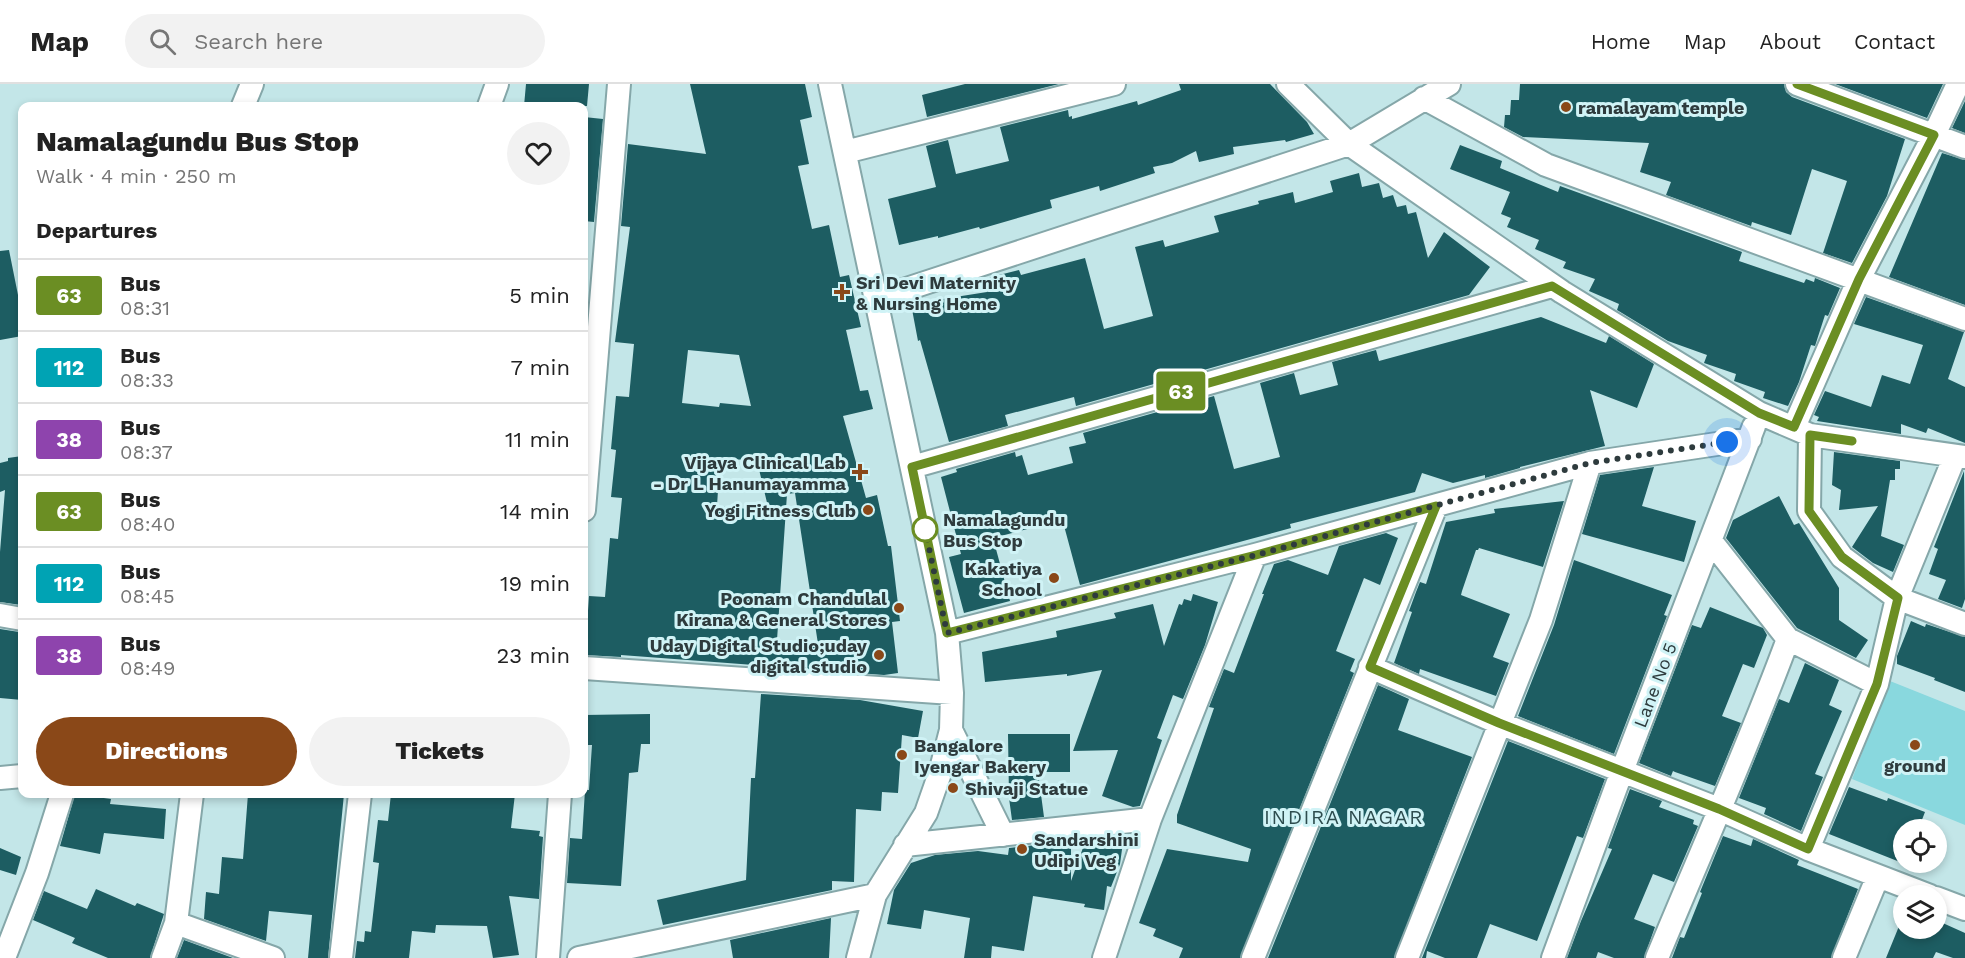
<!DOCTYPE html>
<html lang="en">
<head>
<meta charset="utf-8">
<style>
  body { margin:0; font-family:"Work Sans",sans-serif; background:#f2f2f2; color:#222; height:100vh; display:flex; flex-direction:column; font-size:22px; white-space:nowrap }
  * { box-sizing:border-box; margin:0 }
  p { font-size:20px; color:#767676 }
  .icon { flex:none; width:33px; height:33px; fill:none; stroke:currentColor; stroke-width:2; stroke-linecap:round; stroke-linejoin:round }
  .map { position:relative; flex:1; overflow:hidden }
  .side { position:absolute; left:18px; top:18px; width:570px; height:696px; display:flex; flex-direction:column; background:#fff; border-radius:12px; box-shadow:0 3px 9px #0003 }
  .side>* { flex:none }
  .badge { padding:0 12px; border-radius:4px; font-size:21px; line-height:39px }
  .buttons { position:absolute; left:1893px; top:735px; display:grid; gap:12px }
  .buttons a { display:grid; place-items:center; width:54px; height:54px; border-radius:50%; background:#fff; box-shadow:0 3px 9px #0003; font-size:30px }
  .you { position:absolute; width:30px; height:30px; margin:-15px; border:4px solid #fff; border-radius:50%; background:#1a73e8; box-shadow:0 0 0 9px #1a73e833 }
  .map>.badge { position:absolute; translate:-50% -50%; box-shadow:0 0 0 3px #fff }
  h2 { padding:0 18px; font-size:22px; line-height:54px }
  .round { display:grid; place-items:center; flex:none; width:63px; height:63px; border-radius:32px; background:#f2f2f2 }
  .summary { display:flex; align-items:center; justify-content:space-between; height:102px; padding:0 18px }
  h1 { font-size:28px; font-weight:800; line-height:45px }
  .cta { display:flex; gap:12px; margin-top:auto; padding:12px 18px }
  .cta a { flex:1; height:69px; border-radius:36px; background:#8a4818; color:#fff; font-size:24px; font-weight:800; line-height:69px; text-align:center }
  .cta a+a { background:#f2f2f2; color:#222 }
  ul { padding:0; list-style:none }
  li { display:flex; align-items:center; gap:18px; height:72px; padding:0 18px; border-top:2px solid #e0e0e0 }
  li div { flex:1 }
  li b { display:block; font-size:22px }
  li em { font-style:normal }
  li .badge { min-width:66px; font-weight:700; text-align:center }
  header { display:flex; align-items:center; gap:36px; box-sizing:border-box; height:84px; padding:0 30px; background:#fff; border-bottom:2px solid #e0e0e0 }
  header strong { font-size:28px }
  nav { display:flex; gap:33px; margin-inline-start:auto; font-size:21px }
  .search { width:420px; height:54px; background:#f2f2f2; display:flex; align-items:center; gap:15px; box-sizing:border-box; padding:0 21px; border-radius:33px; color:#767676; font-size:22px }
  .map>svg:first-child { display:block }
  .green { fill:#89d8de }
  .building { fill:#1d5d62; fill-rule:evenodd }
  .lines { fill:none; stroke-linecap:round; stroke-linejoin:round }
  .minor-casing { stroke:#85a7a9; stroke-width:26 }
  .minor { stroke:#fff; stroke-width:22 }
  .line-casing { stroke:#fff; stroke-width:14 }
  .line { stroke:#6b8e23; stroke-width:9 }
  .walk { stroke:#2e3b3d; stroke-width:6; stroke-dasharray:0 10.8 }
  .poi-dot { fill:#8a4818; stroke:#d0f3f6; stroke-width:2 }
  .stop-dot { fill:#fff; stroke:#6b8e23; stroke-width:3 }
  .labels { text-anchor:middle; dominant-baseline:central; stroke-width:6; stroke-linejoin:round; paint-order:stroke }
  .poi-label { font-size:18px; font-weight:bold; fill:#2e3b3d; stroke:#d0f3f6; text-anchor:start }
  .stop-label { font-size:18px; font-weight:bold; fill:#2e3b3d; stroke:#d0f3f6; text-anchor:start }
  .street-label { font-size:18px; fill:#2e3b3d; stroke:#d0f3f6 }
  .neighbourhood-label { font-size:20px; letter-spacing:1.5px; fill:#2d4c4e; stroke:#d0f3f6 }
</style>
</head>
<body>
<header>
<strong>Map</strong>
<div class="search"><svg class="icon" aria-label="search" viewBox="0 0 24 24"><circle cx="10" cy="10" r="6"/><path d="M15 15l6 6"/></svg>Search here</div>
<nav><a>Home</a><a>Map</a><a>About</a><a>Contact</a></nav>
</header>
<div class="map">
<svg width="1965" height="874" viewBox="0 0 1965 874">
  <rect width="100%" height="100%" fill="#c3e6e8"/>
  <path class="green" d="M 1890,597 L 1965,627 L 1965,741 L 1852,695 Z"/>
  <path class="building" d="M 526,0 L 589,0 L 587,22 L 524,22 Z
    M 690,0 L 805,0 L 812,33 L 800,36 L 809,80 L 798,82 L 812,145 L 829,141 L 840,193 L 849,191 L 861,243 L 846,246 L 860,307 L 868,306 L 873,325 L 843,332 L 866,414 L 877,411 L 888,462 L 891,462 L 900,537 L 892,538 L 898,589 L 884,591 L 621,571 L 621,573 L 585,571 L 589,512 L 605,513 L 610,454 L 618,455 L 622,414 L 611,413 L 616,366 L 611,365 L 616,312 L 629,313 L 634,260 L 615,258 L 630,143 L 621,142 L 628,60 L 706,70 ZM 688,266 L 739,271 L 751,322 L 720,319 L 719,323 L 682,319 ZM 720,374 L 757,377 L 769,427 L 717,422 ZM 795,409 L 818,560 L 777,556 L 787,410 Z
    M 965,0 L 1059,0 L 927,33 L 922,11 Z
    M 1179,0 L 1270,0 L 1307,38 L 1314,50 L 1286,58 L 1285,56 L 1233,63 L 1234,70 L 1199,78 L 1196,67 L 1172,79 L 1153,83 L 1155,89 L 1100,107 L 1099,102 L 1050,116 L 1052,124 L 980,145 L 979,143 L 938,154 L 938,152 L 899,161 L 888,115 L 936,103 L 926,62 L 948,56 L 956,90 L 1009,77 L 1000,43 L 1068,26 L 1069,33 L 1072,32 L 1072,35 L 1137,17 L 1138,21 L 1181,6 Z
    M 1520,0 L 1784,0 L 1786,8 L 1792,13 L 1905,55 L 1887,112 L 1852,179 L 1823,169 L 1847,97 L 1812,85 L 1791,151 L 1752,138 L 1751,142 L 1666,111 L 1671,98 L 1640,88 L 1649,59 L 1523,53 L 1504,43 L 1505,31 L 1510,31 L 1511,16 L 1519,16 Z
    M 1835,0 L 1943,0 L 1927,34 Z
    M 1965,17 L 1965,49 L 1952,44 Z
    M 584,33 L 603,35 L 594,138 L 584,137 Z
    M 1460,61 L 1502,77 L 1500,84 L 1558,108 L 1560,102 L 1742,168 L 1739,177 L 1804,199 L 1806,195 L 1814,198 L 1815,194 L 1840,204 L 1828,232 L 1825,231 L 1815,262 L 1811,261 L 1799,298 L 1788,322 L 1763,314 L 1765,308 L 1734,297 L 1736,290 L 1704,279 L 1707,271 L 1668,257 L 1617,226 L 1619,220 L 1589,207 L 1595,195 L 1563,184 L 1566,178 L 1535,165 L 1539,156 L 1507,143 L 1511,134 L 1501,130 L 1510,108 L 1450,85 Z
    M 1942,69 L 1965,76 L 1965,221 L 1889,193 Z
    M 1359,89 L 1362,103 L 1379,99 L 1383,114 L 1393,111 L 1397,123 L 1406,121 L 1408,130 L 1416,128 L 1428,174 L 1444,148 L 1490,183 L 1469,211 L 1076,322 L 1074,313 L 1005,331 L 1008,342 L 949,358 L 920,256 L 918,257 L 911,220 L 987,208 L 983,195 L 1019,186 L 1021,191 L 1085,174 L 1104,245 L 1153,232 L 1135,163 L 1163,156 L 1165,163 L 1219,148 L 1214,132 L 1259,120 L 1258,117 L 1293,108 L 1295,119 L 1333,108 L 1330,97 Z
    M 9,166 L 22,231 L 22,252 L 0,256 L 0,167 Z
    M 1866,213 L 1964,248 L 1948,295 L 1965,303 L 1965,359 L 1928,344 L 1926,349 L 1901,340 L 1901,350 L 1817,337 L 1819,333 L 1814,331 L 1825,307 L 1871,323 L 1882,291 L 1910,300 L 1923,261 L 1854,240 Z
    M 1541,233 L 1606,259 L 1609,252 L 1654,280 L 1637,324 L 1590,306 L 1605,362 L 1520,383 L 1520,384 L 1485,394 L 1485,391 L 1453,399 L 1422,389 L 1415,408 L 1290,440 L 1291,444 L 1080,501 L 1063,438 L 1046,442 L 1046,440 L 993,454 L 1010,517 L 964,529 L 949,473 L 961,470 L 941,393 L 957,388 L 956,385 L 1015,368 L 1016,373 L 1022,371 L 1028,391 L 1073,379 L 1069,363 L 1086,359 L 1083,349 L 1214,312 L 1234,385 L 1280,373 L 1260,299 L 1294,289 L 1300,311 L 1338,301 L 1332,278 L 1376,266 L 1379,277 Z
    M 1834,368 L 1900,377 L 1900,385 L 1895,385 L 1895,396 L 1890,396 L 1881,452 L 1904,461 L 1893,488 L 1873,479 L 1852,463 L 1878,422 L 1839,426 L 1841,406 L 1832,401 Z
    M 22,372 L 22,510 L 21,521 L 0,518 L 0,468 L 5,406 L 0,408 L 0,379 L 8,377 L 8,374 Z
    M 1654,383 L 1642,422 L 1696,437 L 1684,478 L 1582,450 L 1600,391 Z
    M 1964,387 L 1965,515 L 1962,524 L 1938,515 L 1946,496 L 1929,490 L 1938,465 L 1934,463 Z
    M 1779,412 L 1794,441 L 1799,439 L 1839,504 L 1839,536 L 1868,556 L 1856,574 L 1797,544 L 1726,454 L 1733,436 Z
    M 1564,417 L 1543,483 L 1479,464 L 1478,466 L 1476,466 L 1462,507 L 1461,511 L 1510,530 L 1493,573 L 1509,579 L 1496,612 L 1420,585 L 1419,590 L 1394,579 L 1412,528 L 1409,527 L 1416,508 L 1420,498 L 1426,500 L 1446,438 L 1495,429 L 1494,425 Z
    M 1386,449 L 1398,454 L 1380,501 L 1364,494 L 1336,567 L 1355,575 L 1350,587 L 1354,589 L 1240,874 L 1179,874 L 1183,864 L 1153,852 L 1156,845 L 1139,839 L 1167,765 L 1248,778 L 1251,765 L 1177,739 L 1177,731 L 1214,624 L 1209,623 L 1224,585 L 1234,589 L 1264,510 L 1262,510 L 1274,480 L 1288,476 L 1328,491 L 1339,462 Z
    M 1574,476 L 1672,511 L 1664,531 L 1667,532 L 1614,670 L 1518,632 L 1554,541 Z
    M 1193,510 L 1218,518 L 1205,561 L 1183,615 L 1173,611 L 1157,654 L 1162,656 L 1140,722 L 1133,723 L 1102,712 L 1118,666 L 1073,667 L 1102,586 L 1067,592 L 1067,590 L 985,598 L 982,568 L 1057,553 L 1056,547 L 1116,534 L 1114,529 L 1153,520 L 1164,562 L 1179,520 L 1182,521 L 1184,515 L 1191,517 Z
    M 1710,523 L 1763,544 L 1767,551 L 1754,584 L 1743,580 L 1722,632 L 1741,639 L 1715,702 L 1675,688 L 1673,687 L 1671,692 L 1639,679 L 1692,541 L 1701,544 Z
    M 1911,537 L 1925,543 L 1926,540 L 1965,553 L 1965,608 L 1934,596 L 1935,594 L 1897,580 L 1897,572 Z
    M 0,545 L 19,548 L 19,553 L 22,554 L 22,616 L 0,614 Z
    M 1805,579 L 1839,596 L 1829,621 L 1842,627 L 1815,690 L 1823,693 L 1801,747 L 1764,730 L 1766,724 L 1739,714 L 1779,615 L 1789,619 Z
    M 1378,601 L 1409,615 L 1398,646 L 1472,673 L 1394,874 L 1268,874 Z
    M 761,610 L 860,616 L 923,627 L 918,654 L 902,651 L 898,709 L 882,708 L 881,727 L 856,725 L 854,798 L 832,797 L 832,806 L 663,841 L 657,816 L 746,796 L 751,694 L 755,694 Z
    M 650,630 L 650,660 L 641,660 L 638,688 L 629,689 L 621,802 L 567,799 L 570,754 L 582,755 L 585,706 L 589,706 L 592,661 L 584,661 L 584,631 Z
    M 1008,650 L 1070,650 L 1070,688 L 1038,688 L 1044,733 L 1012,736 L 1009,714 Z
    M 1508,657 L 1605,695 L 1583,754 L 1577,752 L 1537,857 L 1490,840 L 1477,874 L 1445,874 L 1427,867 L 1426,874 L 1422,874 Z
    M 1849,703 L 1887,717 L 1888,714 L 1925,728 L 1918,746 L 1904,746 L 1905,780 L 1829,750 Z
    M 1630,705 L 1662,717 L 1659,723 L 1694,736 L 1693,740 L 1698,742 L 1674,798 L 1653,790 L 1634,835 L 1655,843 L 1644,874 L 1614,874 L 1598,868 L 1596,874 L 1567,874 L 1581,837 L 1612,765 L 1608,764 Z
    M 75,710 L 111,715 L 110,720 L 166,725 L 164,755 L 104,749 L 100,770 L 60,762 Z
    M 248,710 L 344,710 L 328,874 L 308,874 L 312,831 L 269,827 L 266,857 L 204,835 L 206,808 L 219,810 L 222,773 L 243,775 Z
    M 391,710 L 515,710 L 511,744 L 540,747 L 539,752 L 543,753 L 539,815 L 509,812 L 519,871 L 493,874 L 487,842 L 436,841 L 435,849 L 412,847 L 409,874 L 355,874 L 357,857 L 364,858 L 365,847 L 371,848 L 379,779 L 373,778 L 378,736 L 388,737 Z
    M 1723,752 L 1751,762 L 1753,755 L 1799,776 L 1797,781 L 1858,805 L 1831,874 L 1672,874 L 1680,853 L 1684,854 L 1702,809 L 1700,808 Z
    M 1094,754 L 1123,758 L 1120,780 L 1111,803 L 1107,802 L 1104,826 L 1084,823 L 1085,820 L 1033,812 L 1024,867 L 992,862 L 991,874 L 964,874 L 970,834 L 924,826 L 921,845 L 887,840 L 894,806 L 911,779 L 935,771 L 978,767 L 1008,771 L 1009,764 L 1064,758 L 1071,759 L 1071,797 L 1084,761 L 1093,762 Z
    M 0,764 L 21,773 L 16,791 L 0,786 Z
    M 96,805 L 135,822 L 137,819 L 164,830 L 150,874 L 108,874 L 72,859 L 75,854 L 33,836 L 44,807 L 87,825 Z
    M 1904,830 L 1904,844 L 1936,844 L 1936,836 L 1965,849 L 1965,874 L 1953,874 L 1936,868 L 1933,874 L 1886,874 Z
    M 831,834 L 829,874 L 733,874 L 730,856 Z
    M 184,856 L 233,874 L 177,874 Z"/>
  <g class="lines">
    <defs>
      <path id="minor" d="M 830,0 L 947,549 L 952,609 L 951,646 L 940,689 L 926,729 L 875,811 L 858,874
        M 1288,0 L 1349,60 L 1562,208 L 1759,329 L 1810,351 L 1965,373
        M 1797,0 L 1965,63
        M 1424,14 L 1546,81 L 1965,235
        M 243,22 L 252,0
        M 489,22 L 497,0
        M 845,68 L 1114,0
        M 876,215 L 1349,60 L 1449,0
        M 1794,343 L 1859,195 L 1934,51 L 1958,0
        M 1810,351 L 1809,427 L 1842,473 L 1897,514 L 1955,372
        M 912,383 L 1552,202
        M 584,426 L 619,0
        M 1711,457 L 1788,555
        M 0,531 L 22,535
        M 947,549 L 1255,471 L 1590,379 L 1750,355
        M 1370,583 L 1499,639 L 1719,725 L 1808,765 L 1930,812
        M 584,584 L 952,609
        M 951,646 L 1003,751
        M 0,694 L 22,692
        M 905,761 L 1150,735
        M 1808,765 L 1877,600 L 1897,514 L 1965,540
        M 1936,814 L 1965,825
        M 176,839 L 273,874
        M 4,874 L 37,789 L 62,710
        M 163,874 L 176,839 L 192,710
        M 341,874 L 360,710
        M 548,874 L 560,710
        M 579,874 L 875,811
        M 1104,874 L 1150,735 L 1255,471
        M 1253,874 L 1436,422
        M 1407,874 L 1541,536 L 1590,379
        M 1553,874 L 1622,687 L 1754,342
        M 1657,874 C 1701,768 1748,663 1788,555 L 1877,600
        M 1844,874 L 1878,792"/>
    </defs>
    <use href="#minor" class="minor-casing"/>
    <use href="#minor" class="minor"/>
  </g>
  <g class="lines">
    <defs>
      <path id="line" d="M 1797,0 L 1934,51 L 1859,195 L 1794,343 L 1759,329 L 1552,202 L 912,383 L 947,549 L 1256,471 L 1436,422 L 1370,583 L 1499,639 L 1719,725 L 1808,765 L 1877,600 L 1898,514 L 1842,473 L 1809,427 L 1810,351 L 1852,357"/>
    </defs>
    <use href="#line" class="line-casing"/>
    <use href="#line" class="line"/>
    <path class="walk" d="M 925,445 L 947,549 L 1256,471 L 1590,379 L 1727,358"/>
  </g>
  <g class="poi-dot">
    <circle cx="1566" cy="23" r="6"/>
    <path d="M839 199h6v6h6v6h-6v6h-6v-6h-6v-6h6z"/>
    <path d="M857 379h6v6h6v6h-6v6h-6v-6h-6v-6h6z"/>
    <circle cx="868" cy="426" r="6"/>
    <circle cx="1054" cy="494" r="6"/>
    <circle cx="899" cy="524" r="6"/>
    <circle cx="879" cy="571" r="6"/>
    <circle cx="1915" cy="661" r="6"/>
    <circle cx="902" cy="671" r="6"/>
    <circle cx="953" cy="704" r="6"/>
    <circle cx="1022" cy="765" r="6"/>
  </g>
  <circle class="stop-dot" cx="925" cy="445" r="12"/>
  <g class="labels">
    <g class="poi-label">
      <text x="1578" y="23">ramalayam temple</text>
      <text x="856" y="198">Sri Devi Maternity<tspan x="856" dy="21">&amp; Nursing Home</tspan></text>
      <text x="846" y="378" text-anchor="end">Vijaya Clinical Lab<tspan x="846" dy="21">- Dr L Hanumayamma</tspan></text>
      <text x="856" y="426" text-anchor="end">Yogi Fitness Club</text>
      <text x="1042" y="484" text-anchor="end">Kakatiya<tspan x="1042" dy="21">School</tspan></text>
      <text x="887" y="514" text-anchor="end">Poonam Chandulal<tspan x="887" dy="21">Kirana &amp; General Stores</tspan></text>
      <text x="867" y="561" text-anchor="end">Uday Digital Studio;uday<tspan x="867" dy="21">digital studio</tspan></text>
      <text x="914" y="661">Bangalore<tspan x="914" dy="21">Iyengar Bakery</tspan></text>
      <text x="1915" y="681" text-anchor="middle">ground</text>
      <text x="965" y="704">Shivaji Statue</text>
      <text x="1034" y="755">Sandarshini<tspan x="1034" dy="21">Udipi Veg</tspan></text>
    </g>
    <g class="stop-label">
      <text x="943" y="435">Namalagundu<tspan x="943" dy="21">Bus Stop</tspan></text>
    </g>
    <g class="street-label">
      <text transform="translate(1655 601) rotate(-69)">Lane No 5</text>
    </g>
    <g class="neighbourhood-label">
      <text x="1344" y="733">INDIRA NAGAR</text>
    </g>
  </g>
</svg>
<div class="buttons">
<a><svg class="icon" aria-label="locate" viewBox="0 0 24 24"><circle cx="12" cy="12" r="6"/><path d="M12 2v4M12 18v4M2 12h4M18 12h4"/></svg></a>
<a><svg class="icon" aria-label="layers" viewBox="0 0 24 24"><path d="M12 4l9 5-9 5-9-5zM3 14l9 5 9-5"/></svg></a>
</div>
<div class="you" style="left:1727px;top:358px"></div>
<b class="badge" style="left:1181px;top:307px;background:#6b8e23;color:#fff">63</b>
<section class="side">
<div class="summary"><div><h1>Namalagundu Bus Stop</h1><p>Walk · 4 min · 250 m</p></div><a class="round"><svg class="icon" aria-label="heart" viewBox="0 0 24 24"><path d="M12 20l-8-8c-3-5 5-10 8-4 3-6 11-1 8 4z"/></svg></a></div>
<h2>Departures</h2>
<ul>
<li><span class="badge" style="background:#6b8e23;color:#fff">63</span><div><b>Bus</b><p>08:31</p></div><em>5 min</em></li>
<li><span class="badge" style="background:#00a3b4;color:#fff">112</span><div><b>Bus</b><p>08:33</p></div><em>7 min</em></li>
<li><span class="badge" style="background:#8e44ad;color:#fff">38</span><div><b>Bus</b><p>08:37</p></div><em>11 min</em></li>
<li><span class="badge" style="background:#6b8e23;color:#fff">63</span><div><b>Bus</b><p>08:40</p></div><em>14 min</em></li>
<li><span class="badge" style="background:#00a3b4;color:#fff">112</span><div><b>Bus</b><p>08:45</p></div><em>19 min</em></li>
<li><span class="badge" style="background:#8e44ad;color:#fff">38</span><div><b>Bus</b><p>08:49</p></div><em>23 min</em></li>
</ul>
<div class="cta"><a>Directions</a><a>Tickets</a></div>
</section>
</div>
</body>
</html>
